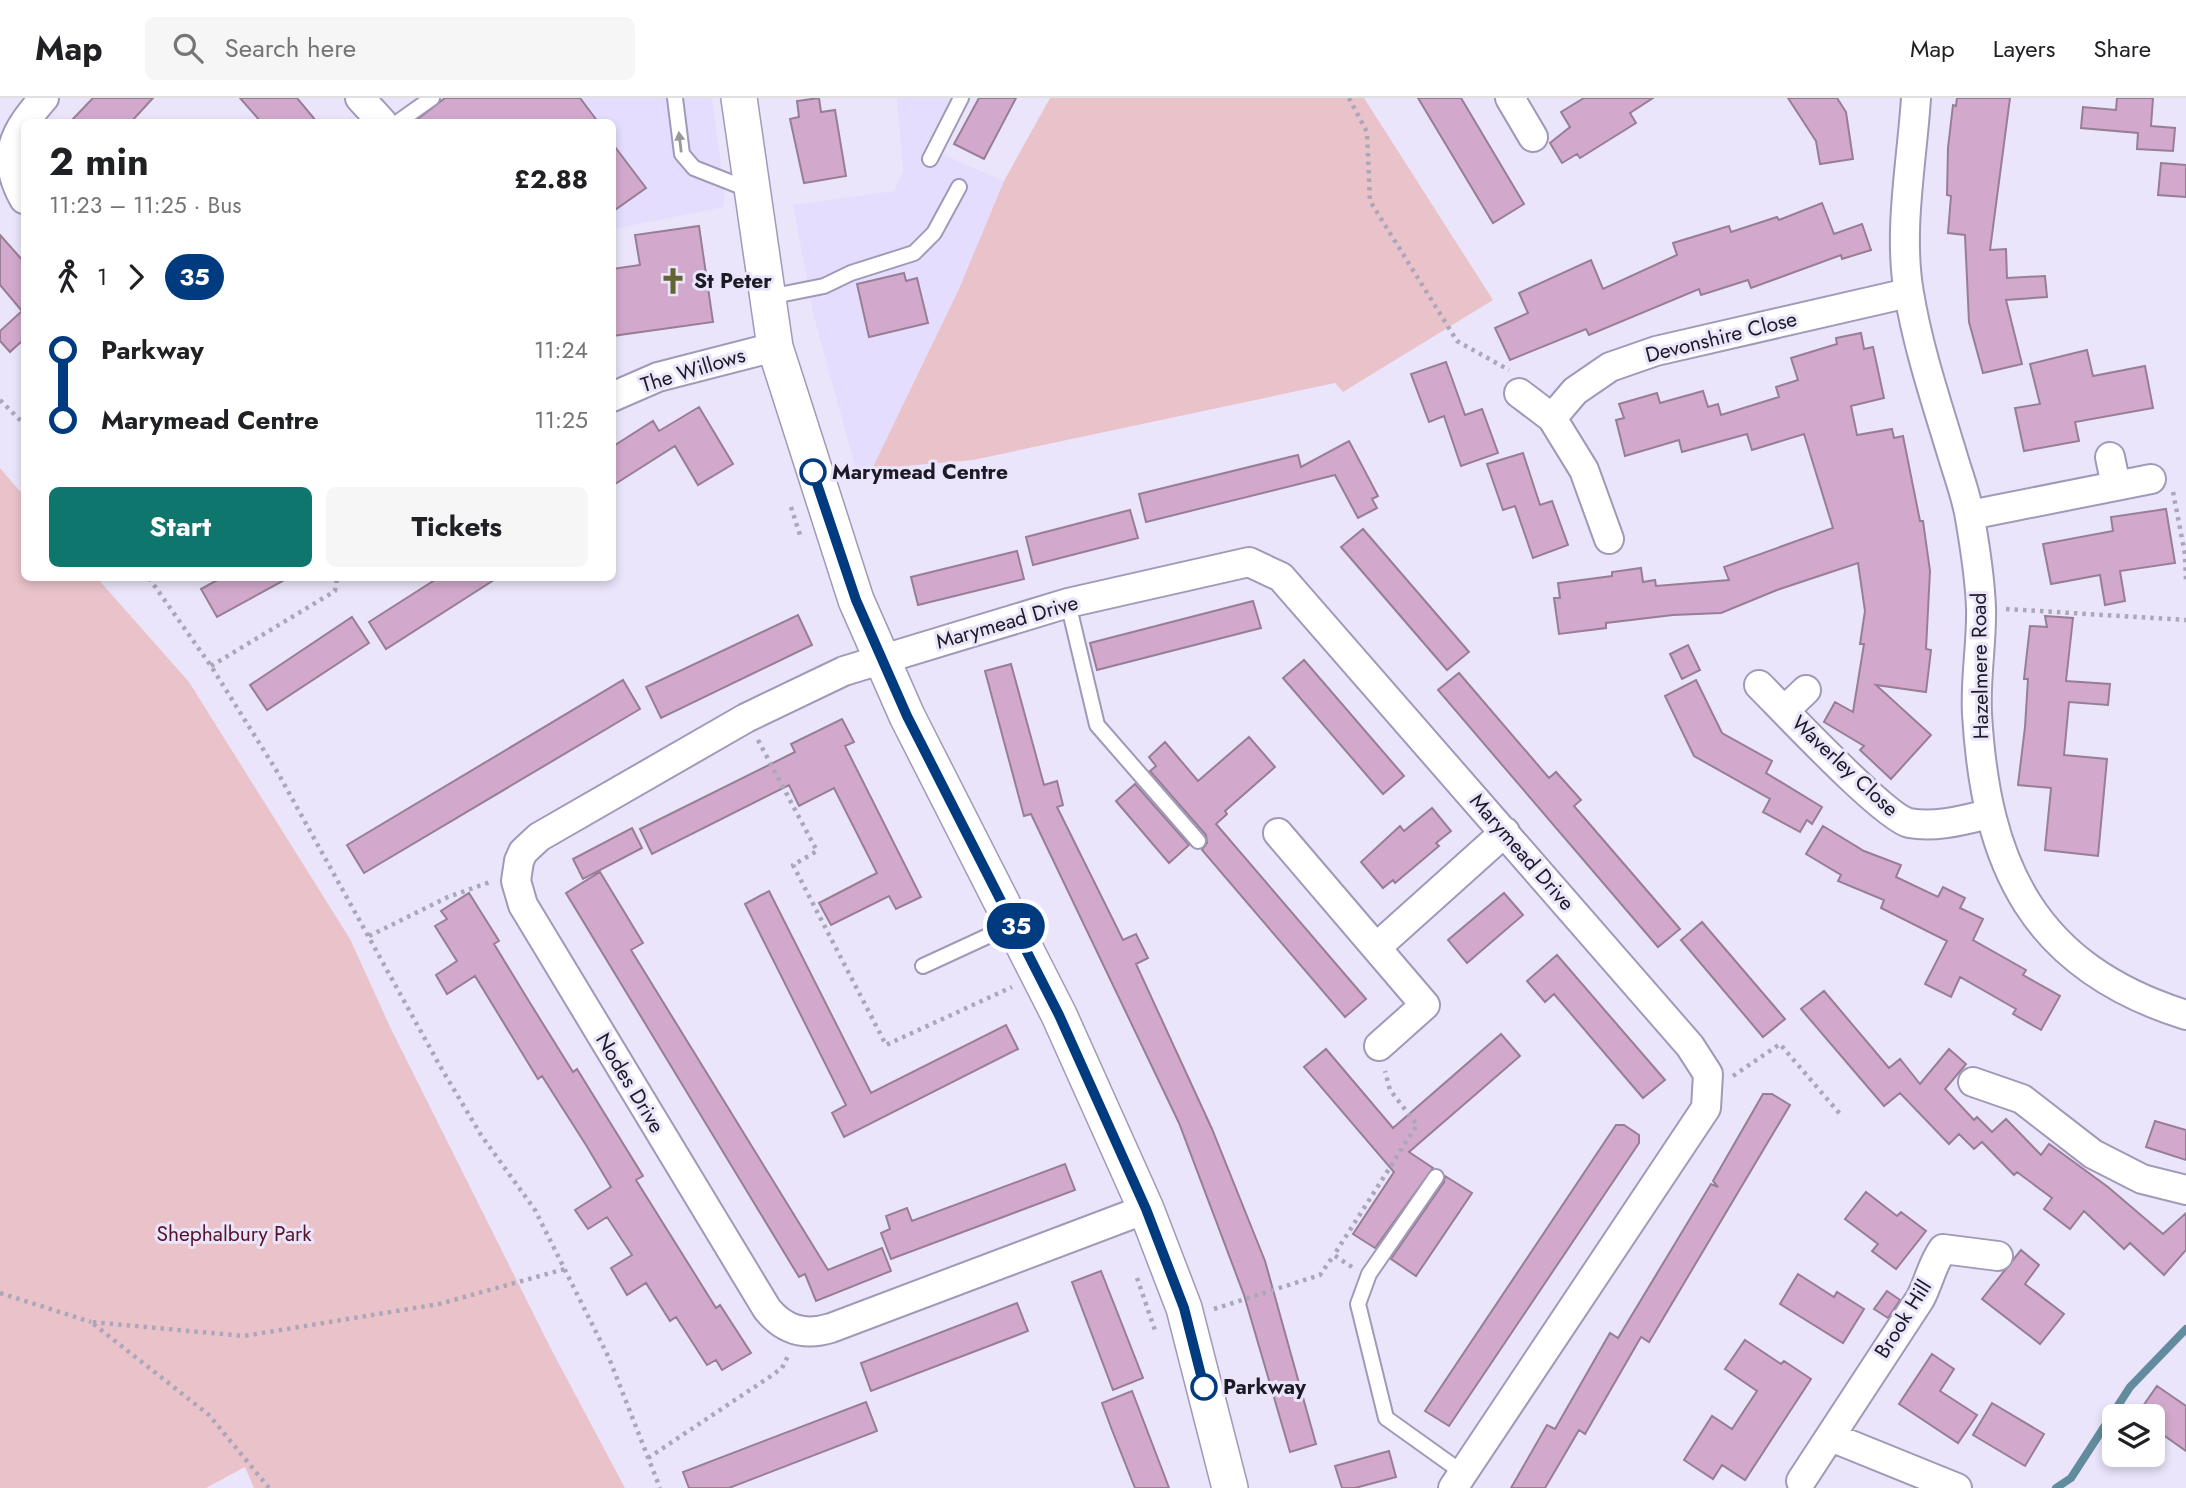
<!DOCTYPE html>
<html lang="en">
<head>
<meta charset="utf-8">
<style>
  body { margin:0; font-family:Jost,sans-serif; background:#f6f6f6; color:#202124; height:100vh; display:flex; flex-direction:column; font-size:26px; white-space:nowrap }
  * { box-sizing:border-box; margin:0 }
  p { font-size:23px; color:#757577 }
  .icon { flex:none; width:38px; height:38px; fill:none; stroke:currentColor; stroke-width:2; stroke-linecap:round; stroke-linejoin:round }
  .map { position:relative; flex:1; overflow:hidden }
  .details { position:absolute; left:21px; top:21px; width:595px; height:462px; display:flex; flex-direction:column; background:#fff; border-radius:10px; box-shadow:0 4px 10px #0003 }
  .details>* { flex:none }
  .badge { padding:0 14px; border-radius:23px; font-size:24px; line-height:46px }
  .tools { position:absolute; left:2102px; top:1306px; display:grid; gap:14px }
  .tools a { display:grid; place-items:center; width:63px; height:63px; border-radius:10px; background:#fff; box-shadow:0 4px 10px #0003; font-size:35px }
  .map>.badge { position:absolute; translate:-50% -50%; box-shadow:0 0 0 4px #fff }
  .legs { display:flex; align-items:center; gap:10px; height:77px; padding:0 28px; font-size:23px }
  .legs p { margin-inline-start:auto }
  .head { display:flex; align-items:center; justify-content:space-between; height:119px; padding:0 28px }
  h1 { font-size:38px; font-weight:700; line-height:52px }
  .cta { display:flex; gap:14px; margin-top:auto; padding:14px 28px }
  .cta a { flex:1; height:80px; border-radius:10px; background:#0f766e; color:#fff; font-size:28px; font-weight:700; line-height:80px; text-align:center }
  .cta a+a { background:#f6f6f6; color:#202124 }
  ul { padding:0 28px; list-style:none }
  li { display:flex; align-items:center; gap:24px; height:70px; font-size:26px }
  li i { display:grid; place-items:center; width:10px; height:100%; margin:0 9px; background:currentColor }
  li i::after { content:''; width:18px; height:18px; margin:-9px; border:5px solid; border-radius:50%; background:#fff }
  li p { margin-inline-start:auto }
  li:first-child i { background:linear-gradient(#0000 50%,currentColor 0) }
  li:last-child i { background:linear-gradient(currentColor 50%,#0000 0) }
  header { display:flex; align-items:center; gap:42px; box-sizing:border-box; height:98px; padding:0 35px; background:#fff; border-bottom:2px solid #e0e0e0 }
  header strong { font-size:33px }
  nav { display:flex; gap:38px; margin-inline-start:auto; font-size:24px }
  .search { width:490px; height:63px; background:#f6f6f6; display:flex; align-items:center; gap:18px; box-sizing:border-box; padding:0 24px; border-radius:10px; color:#757577; font-size:26px }
  .map>svg:first-child { display:block }
  .built { fill:#e4ddfd }
  .green { fill:#eac3ca }
  .lines { fill:none; stroke-linecap:round; stroke-linejoin:round }
  .stream { stroke:#638b9e; stroke-width:8 }
  .building { fill:#d2a9cd; stroke:#987e95; stroke-width:2 }
  .service-casing { stroke:#a099b8; stroke-width:18 }
  .minor-casing { stroke:#a099b8; stroke-width:32 }
  .tertiary-casing { stroke:#a099b8; stroke-width:38 }
  .path { stroke:#aba7b9; stroke-width:4.5; stroke-dasharray:3.5 5; stroke-linecap:butt }
  .service { stroke:#fff; stroke-width:14 }
  .minor { stroke:#fff; stroke-width:28 }
  .tertiary { stroke:#fff; stroke-width:35 }
  .oneway { fill:#99989d }
  .line-1-casing { stroke:#fff; stroke-width:16 }
  .line-1 { stroke:#003b80; stroke-width:10 }
  .stop-1-dot { fill:#fff; stroke:#003b80; stroke-width:3.5 }
  .labels { text-anchor:middle; dominant-baseline:central; stroke-width:6; stroke-linejoin:round; paint-order:stroke }
  .poi-label { font-size:21px; font-weight:bold; fill:#1c1a25; stroke:#eae5fa; text-anchor:start }
  .street-label { font-size:21px; fill:#1c1a25; stroke:#eae5fa }
  .stop-label { font-size:21px; font-weight:bold; fill:#1c1a25; stroke:#eae5fa; text-anchor:start }
  .park-label { font-size:21px; fill:#56142a; stroke:#eae5fa }
</style>
</head>
<body>
<header>
<strong>Map</strong>
<div class="search"><svg class="icon" aria-label="search" viewBox="0 0 24 24"><circle cx="10" cy="10" r="6"/><path d="M15 15l6 6"/></svg>Search here</div>
<nav><a>Map</a><a>Layers</a><a>Share</a></nav>
</header>
<div class="map">
<svg width="2186" height="1390" viewBox="0 0 2186 1390">
  <rect width="100%" height="100%" fill="#eae5fa"/>
  <path class="built" d="M 513,0 L 712,0 L 725,96 L 723,109 L 613,131 L 612,24 L 510,24 L 500,11 Z
    M 897,0 L 968,0 L 935,53 L 1004,83 L 960,191 L 872,371 L 857,375 L 814,219 L 793,107 L 894,93 L 903,73 Z"/>
  <path class="green" d="M 1050,0 L 1364,0 L 1493,202 L 1343,294 L 1335,285 L 973,362 L 872,371 L 959,191 L 1004,83 Z
    M 0,370 L 24,398 L 24,480 L 97,480 L 189,584 L 350,841 L 391,931 L 550,1249 L 625,1390 L 254,1390 L 245,1369 L 206,1390 L 0,1390 Z"/>
  <g class="lines">
    <path class="stream" d="M 2056,1390 L 2071,1380 L 2130,1289 L 2186,1231"/>
  </g>
  <path class="building" d="M 93,0 L 153,0 L 131,24 L 70,24 Z
    M 240,0 L 297,0 L 317,24 L 261,24 Z
    M 445,0 L 580,0 L 598,24 L 414,24 Z
    M 819,0 L 821,14 L 835,12 L 846,78 L 804,85 L 790,21 L 799,19 L 797,3 Z
    M 979,0 L 1016,0 L 984,61 L 954,46 Z
    M 1418,0 L 1461,0 L 1524,106 L 1493,125 Z
    M 1584,0 L 1653,0 L 1630,15 L 1636,25 L 1580,60 L 1577,56 L 1562,65 L 1550,45 L 1570,29 L 1561,14 Z
    M 1788,0 L 1837,0 L 1846,14 L 1853,61 L 1820,66 L 1816,43 Z
    M 1957,0 L 2010,0 L 1990,152 L 2006,151 L 2007,180 L 2045,178 L 2047,199 L 2006,202 L 2022,266 L 1983,275 L 1969,224 L 1965,137 L 1948,135 L 1951,98 L 1947,97 L 1948,50 L 1953,7 L 1956,8 Z
    M 2117,0 L 2153,0 L 2151,28 L 2175,30 L 2173,53 L 2137,51 L 2138,35 L 2081,30 L 2083,9 L 2116,12 Z
    M 612,45 L 646,90 L 612,114 Z
    M 2161,65 L 2186,67 L 2186,99 L 2158,97 Z
    M 1822,105 L 1834,136 L 1862,126 L 1871,152 L 1842,161 L 1841,157 L 1751,190 L 1748,182 L 1701,197 L 1699,191 L 1589,237 L 1586,231 L 1510,262 L 1495,230 L 1528,215 L 1519,195 L 1591,162 L 1603,191 L 1677,157 L 1673,145 L 1729,128 L 1731,134 L 1777,119 L 1779,122 Z
    M 699,128 L 713,224 L 612,238 L 612,171 L 640,167 L 635,137 Z
    M 0,137 L 24,164 L 24,241 L 10,254 L 0,243 L 0,233 L 22,213 L 0,187 Z
    M 904,175 L 906,183 L 917,180 L 928,225 L 869,239 L 857,186 Z
    M 1861,235 L 1864,251 L 1873,249 L 1884,300 L 1851,308 L 1857,337 L 1892,331 L 1894,340 L 1903,338 L 1920,423 L 1923,423 L 1930,473 L 1926,551 L 1931,552 L 1926,594 L 1876,587 L 1931,637 L 1891,681 L 1860,652 L 1864,648 L 1824,624 L 1835,604 L 1853,614 L 1864,546 L 1860,546 L 1865,513 L 1858,465 L 1777,492 L 1721,515 L 1673,517 L 1606,525 L 1606,530 L 1559,536 L 1554,500 L 1560,500 L 1558,485 L 1612,478 L 1612,474 L 1641,470 L 1643,484 L 1655,482 L 1656,488 L 1729,482 L 1724,469 L 1833,430 L 1804,336 L 1752,352 L 1747,336 L 1682,354 L 1679,342 L 1625,358 L 1616,322 L 1624,320 L 1619,306 L 1657,295 L 1660,305 L 1703,293 L 1708,309 L 1718,306 L 1721,317 L 1779,299 L 1776,289 L 1798,282 L 1791,260 L 1837,246 L 1836,240 Z
    M 2087,252 L 2093,278 L 2145,268 L 2153,310 L 2075,324 L 2079,343 L 2024,353 L 2015,310 L 2040,306 L 2030,266 Z
    M 1446,264 L 1465,317 L 1482,311 L 1498,355 L 1461,368 L 1444,318 L 1429,324 L 1411,276 Z
    M 699,309 L 733,366 L 698,387 L 675,348 L 612,388 L 612,349 L 653,323 L 659,333 Z
    M 1349,343 L 1378,398 L 1372,401 L 1377,410 L 1358,420 L 1335,377 L 1146,424 L 1139,396 L 1298,357 L 1301,369 Z
    M 1523,355 L 1540,407 L 1552,403 L 1568,447 L 1533,460 L 1515,408 L 1503,412 L 1487,366 Z
    M 2166,411 L 2175,465 L 2120,473 L 2125,503 L 2105,507 L 2100,477 L 2051,486 L 2043,446 L 2113,433 L 2111,419 Z
    M 1130,412 L 1138,440 L 1033,467 L 1026,439 Z
    M 1363,431 L 1469,554 L 1447,572 L 1341,449 Z
    M 1017,453 L 1024,481 L 918,507 L 911,479 Z
    M 221,480 L 288,480 L 217,519 L 201,491 Z
    M 438,480 L 497,480 L 386,551 L 369,524 Z
    M 1253,503 L 1261,530 L 1097,572 L 1090,545 Z
    M 798,517 L 812,547 L 661,620 L 646,589 Z
    M 2045,518 L 2073,520 L 2066,583 L 2110,586 L 2108,607 L 2069,604 L 2064,657 L 2107,661 L 2098,758 L 2045,752 L 2051,690 L 2018,687 L 2025,629 L 2028,581 L 2024,581 L 2030,528 L 2047,529 Z
    M 352,519 L 369,545 L 267,612 L 250,587 Z
    M 1688,547 L 1700,572 L 1682,581 L 1670,556 Z
    M 1304,562 L 1404,678 L 1383,696 L 1283,580 Z
    M 1011,566 L 1044,687 L 1057,683 L 1063,707 L 1057,709 L 1123,842 L 1136,836 L 1148,860 L 1136,866 L 1212,1031 L 1265,1163 L 1316,1346 L 1290,1354 L 1244,1197 L 1179,1025 L 1031,716 L 1024,718 L 985,573 Z
    M 1459,575 L 1549,680 L 1556,674 L 1581,702 L 1574,708 L 1680,831 L 1658,849 L 1438,592 Z
    M 623,582 L 640,611 L 364,775 L 347,747 Z
    M 1696,582 L 1722,635 L 1772,663 L 1766,675 L 1822,709 L 1812,726 L 1807,722 L 1800,734 L 1763,714 L 1770,701 L 1694,658 L 1665,598 Z
    M 842,621 L 854,644 L 845,648 L 921,799 L 896,811 L 889,798 L 831,827 L 819,805 L 877,775 L 834,690 L 799,708 L 789,687 L 652,756 L 640,731 L 795,654 L 791,646 Z
    M 1249,639 L 1275,669 L 1225,713 L 1227,716 L 1216,726 L 1366,901 L 1345,919 L 1202,752 L 1207,745 L 1206,737 L 1150,673 L 1156,668 L 1149,659 L 1165,644 L 1198,683 Z
    M 1135,686 L 1189,747 L 1169,765 L 1116,703 Z
    M 1432,710 L 1451,733 L 1436,745 L 1439,748 L 1395,785 L 1393,782 L 1383,790 L 1361,764 L 1400,728 L 1404,733 Z
    M 1823,728 L 1864,753 L 1901,767 L 1896,779 L 1938,799 L 1943,789 L 1965,800 L 1960,810 L 1983,821 L 1973,842 L 2026,872 L 2023,877 L 2060,898 L 2041,932 L 2013,916 L 2016,911 L 1960,879 L 1951,899 L 1925,886 L 1947,843 L 1881,810 L 1884,802 L 1838,783 L 1841,777 L 1806,756 Z
    M 632,730 L 642,750 L 583,781 L 573,761 Z
    M 600,774 L 643,845 L 631,852 L 828,1172 L 882,1150 L 891,1173 L 816,1203 L 805,1176 L 799,1179 L 566,795 Z
    M 769,793 L 871,995 L 1006,927 L 1018,951 L 844,1039 L 832,1015 L 846,1007 L 745,806 Z
    M 469,795 L 499,843 L 494,846 L 530,905 L 573,974 L 577,971 L 643,1078 L 636,1082 L 716,1210 L 720,1207 L 751,1255 L 722,1272 L 716,1262 L 707,1267 L 676,1219 L 670,1223 L 646,1185 L 627,1197 L 611,1170 L 632,1157 L 607,1119 L 588,1131 L 575,1112 L 611,1089 L 586,1047 L 542,978 L 538,981 L 475,878 L 447,896 L 436,877 L 457,863 L 435,828 L 447,821 L 441,813 Z
    M 1504,795 L 1523,817 L 1467,865 L 1448,842 Z
    M 1702,824 L 1785,921 L 1763,939 L 1681,842 Z
    M 1557,857 L 1665,982 L 1643,1000 L 1554,896 L 1545,904 L 1527,883 Z
    M 1824,893 L 1889,970 L 1900,961 L 1920,986 L 1949,951 L 1966,966 L 1945,991 L 1974,1022 L 1977,1019 L 1992,1034 L 2006,1021 L 2041,1057 L 2049,1046 L 2108,1089 L 2163,1136 L 2186,1115 L 2186,1152 L 2164,1177 L 2130,1145 L 2124,1151 L 2084,1113 L 2070,1131 L 2044,1111 L 2052,1100 L 2017,1074 L 2014,1077 L 1982,1044 L 1974,1051 L 1959,1036 L 1949,1046 L 1900,995 L 1884,1008 L 1801,911 Z
    M 1501,936 L 1520,958 L 1409,1054 L 1433,1070 L 1375,1150 L 1353,1136 L 1394,1074 L 1304,969 L 1326,951 L 1393,1030 Z
    M 1763,996 L 1772,996 L 1790,1007 L 1649,1244 L 1641,1239 L 1585,1336 L 1579,1332 L 1545,1390 L 1511,1390 L 1547,1327 L 1555,1331 L 1610,1235 L 1618,1240 L 1711,1086 L 1718,1089 L 1713,1083 Z
    M 2155,1023 L 2186,1032 L 2186,1062 L 2146,1049 Z
    M 1616,1027 L 1624,1027 L 1639,1037 L 1639,1045 L 1449,1328 L 1425,1313 Z
    M 1065,1066 L 1075,1092 L 891,1161 L 881,1135 L 890,1131 L 886,1118 L 907,1110 L 912,1123 Z
    M 1445,1078 L 1472,1095 L 1416,1178 L 1391,1161 L 1444,1084 Z
    M 1866,1094 L 1897,1118 L 1901,1114 L 1926,1133 L 1896,1171 L 1872,1153 L 1878,1146 L 1845,1121 Z
    M 2021,1152 L 2039,1167 L 2025,1186 L 2064,1216 L 2040,1246 L 1982,1201 Z
    M 1101,1173 L 1143,1280 L 1113,1292 L 1072,1184 Z
    M 1798,1176 L 1834,1199 L 1837,1194 L 1864,1211 L 1843,1245 L 1780,1206 Z
    M 1887,1193 L 1900,1202 L 1888,1220 L 1874,1211 Z
    M 1017,1205 L 1028,1233 L 871,1293 L 861,1265 Z
    M 1745,1242 L 1781,1266 L 1784,1263 L 1811,1281 L 1745,1382 L 1722,1367 L 1713,1381 L 1684,1362 L 1712,1318 L 1732,1331 L 1757,1293 L 1725,1271 Z
    M 1932,1256 L 1954,1271 L 1940,1293 L 1977,1317 L 1958,1345 L 1899,1306 Z
    M 2157,1288 L 2186,1308 L 2186,1353 L 2152,1329 L 2152,1318 L 2136,1318 Z
    M 1132,1293 L 1163,1374 L 1169,1390 L 1135,1390 L 1112,1332 L 1102,1305 Z
    M 866,1304 L 877,1333 L 729,1390 L 689,1390 L 683,1374 Z
    M 1992,1305 L 2044,1336 L 2025,1368 L 1973,1337 Z
    M 1389,1353 L 1396,1379 L 1355,1390 L 1342,1390 L 1335,1368 Z"/>
  <g class="lines">
    <defs>
      <path id="service" d="M 675,0 L 682,56 L 694,70 L 750,92
        M 398,24 L 432,0
        M 930,61 L 961,0
        M 769,199 L 824,188 L 851,175 L 914,155 L 934,135 L 959,89
        M 1068,505 L 1097,627 L 1198,743
        M 923,868 L 1014,826
        M 1436,1079 L 1369,1176 L 1358,1206 L 1386,1320 L 1463,1375"/>
      <path id="minor" d="M 360,0 L 382,24
        M 1510,0 L 1533,39
        M 1916,0 C 1912,63 1898,133 1909,195 C 1918,250 1937,306 1953,359 C 1959,379 1967,400 1970,420 C 1975,449 1980,480 1981,510 C 1982,545 1975,580 1977,616 C 1986,768 2033,869 2186,917
        M 24,101 C 0,58 14,34 44,0
        M 1519,295 L 1552,320 L 1584,372 L 1609,441
        M 612,299 L 658,279 L 775,249
        M 1552,320 L 1575,293 L 1610,269 L 1656,253 L 1908,195
        M 2110,359 L 2116,388
        M 1970,417 L 2151,381
        M 1759,587 C 1783,611 1884,719 1909,725 C 1936,730 1964,722 1989,716
        M 1785,612 L 1806,592
        M 1278,735 L 1425,907 L 1379,948
        M 1378,848 L 1505,734
        M 1973,984 L 2022,1001 L 2093,1056 L 2142,1081 L 2186,1092
        M 1146,1111 L 831,1230 C 805,1238 784,1232 767,1211 L 523,807 L 516,783 L 519,763 L 523,754 L 539,739 L 746,620 L 844,573 L 1068,505 L 1249,464 L 1281,479 L 1690,948 L 1708,976 L 1706,1010 L 1453,1390
        M 1831,1339 L 1957,1390
        M 1801,1383 L 1920,1201 C 1929,1184 1932,1166 1943,1151 L 1998,1158"/>
      <path id="tertiary" d="M 739,0 L 775,249 L 856,502 L 907,618 L 1059,917 L 1146,1111 L 1184,1210 L 1230,1390"/>
    </defs>
    <use href="#service" class="service-casing"/>
    <use href="#minor" class="minor-casing"/>
    <use href="#tertiary" class="tertiary-casing"/>
    <path class="path" d="M 1349,0 L 1367,34 L 1370,103 L 1457,243 L 1509,272
      M 0,302 L 24,326
      M 2173,394 L 2185,456 L 2186,483
      M 791,409 L 800,437
      M 149,480 L 211,568 L 278,675 L 440,968 L 481,1037 L 535,1112 L 609,1260 L 660,1390
      M 2006,511 L 2186,522
      M 211,568 L 335,493 L 337,480
      M 758,642 L 817,753 L 793,767 L 886,947 L 1012,889
      M 369,838 L 448,799 L 490,784
      M 1733,978 L 1780,946 L 1840,1016
      M 1352,1169 L 1334,1157 L 1417,1027 L 1390,992 L 1385,973
      M 1137,1180 L 1156,1235
      M 0,1195 L 91,1224
      M 1214,1211 L 1320,1177 L 1334,1157
      M 648,1360 L 771,1278 L 782,1270 L 789,1256
      M 269,1390 L 209,1317 L 91,1224 L 244,1238 L 439,1206 L 565,1171"/>
    <use href="#service" class="service"/>
    <use href="#minor" class="minor"/>
    <use href="#tertiary" class="tertiary"/>
  </g>
  <defs><path id="oneway-solid" d="M-6-.8H1V-3.2L6.5 0L1 3.2V.8H-6Z" transform="scale(1.75)"/></defs>
  <use class="oneway" href="#oneway-solid" transform="translate(680 44) rotate(-97)"/>
  <g class="lines">
    <defs>
      <path id="line-1" d="M 813,374 L 856,502 L 907,618 L 1059,917 L 1146,1111 L 1184,1210 L 1204,1289"/>
    </defs>
    <use href="#line-1" class="line-1-casing"/>
    <use href="#line-1" class="line-1"/>
  </g>
  <defs>
    <symbol id="church-bare" viewBox="-9 -9 18 18"><path d="M-1.2-6h2.4v3.5h3.3v2.4h-3.3V6h-2.4V-.1h-3.3v-2.4h3.3Z" fill="#636431" stroke="#eae5fa" stroke-width="2.5" paint-order="stroke"/></symbol>
  </defs>
  <g fill-rule="evenodd">
    <use href="#church-bare" x="654" y="164" width="38" height="38"/>
  </g>
  <g class="stop-1-dot">
    <circle cx="813" cy="374" r="12"/>
    <circle cx="1204" cy="1289" r="12"/>
  </g>
  <g class="labels">
    <g class="poi-label">
      <text x="694" y="183">St Peter</text>
    </g>
    <g class="street-label">
      <text transform="translate(1721 239) rotate(-14)">Devonshire Close</text>
      <text transform="translate(693 272) rotate(-17)">The Willows</text>
      <text transform="translate(1007 524) rotate(-16)">Marymead Drive</text>
      <text transform="translate(1980 568) rotate(-91)">Hazelmere Road</text>
      <text transform="translate(1845 668) rotate(43)">Waverley Close</text>
      <text transform="translate(1522 754) rotate(49)">Marymead Drive</text>
      <text transform="translate(630 985) rotate(59)">Nodes Drive</text>
      <text transform="translate(1903 1221) rotate(-58)">Brook Hill</text>
    </g>
    <g class="stop-label">
      <text x="832" y="374">Marymead Centre</text>
      <text x="1223" y="1289">Parkway</text>
    </g>
    <g class="park-label">
      <text x="234" y="1136">Shephalbury Park</text>
    </g>
  </g>
</svg>
<div class="tools">
<a><svg class="icon" aria-label="layers" viewBox="0 0 24 24"><path d="M12 4l9 5-9 5-9-5zM3 14l9 5 9-5"/></svg></a>
</div>
<b class="badge" style="left:1016px;top:828px;background:#003b80;color:#fff">35</b>
<section class="details">
<div class="head"><div><h1>2 min</h1><p>11:23 – 11:25 · Bus</p></div><b>£2.88</b></div>
<div class="legs"><svg class="icon" aria-label="walk" viewBox="0 0 24 24"><circle cx="13" cy="4" r="2"/><path d="M13 8l-2 6 4 7M11 14l-3 7M7 12l3-4h3l4 4"/></svg>1<svg class="icon" aria-label="forward" viewBox="0 0 24 24"><path d="M9 5l7 7-7 7"/></svg><b class="badge" style="background:#003b80;color:#fff">35</b></div>
<ul>
<li><i style="color:#003b80"></i><b>Parkway</b><p>11:24</p></li>
<li><i style="color:#003b80"></i><b>Marymead Centre</b><p>11:25</p></li>
</ul>
<div class="cta"><a>Start</a><a>Tickets</a></div>
</section>
</div>
</body>
</html>
